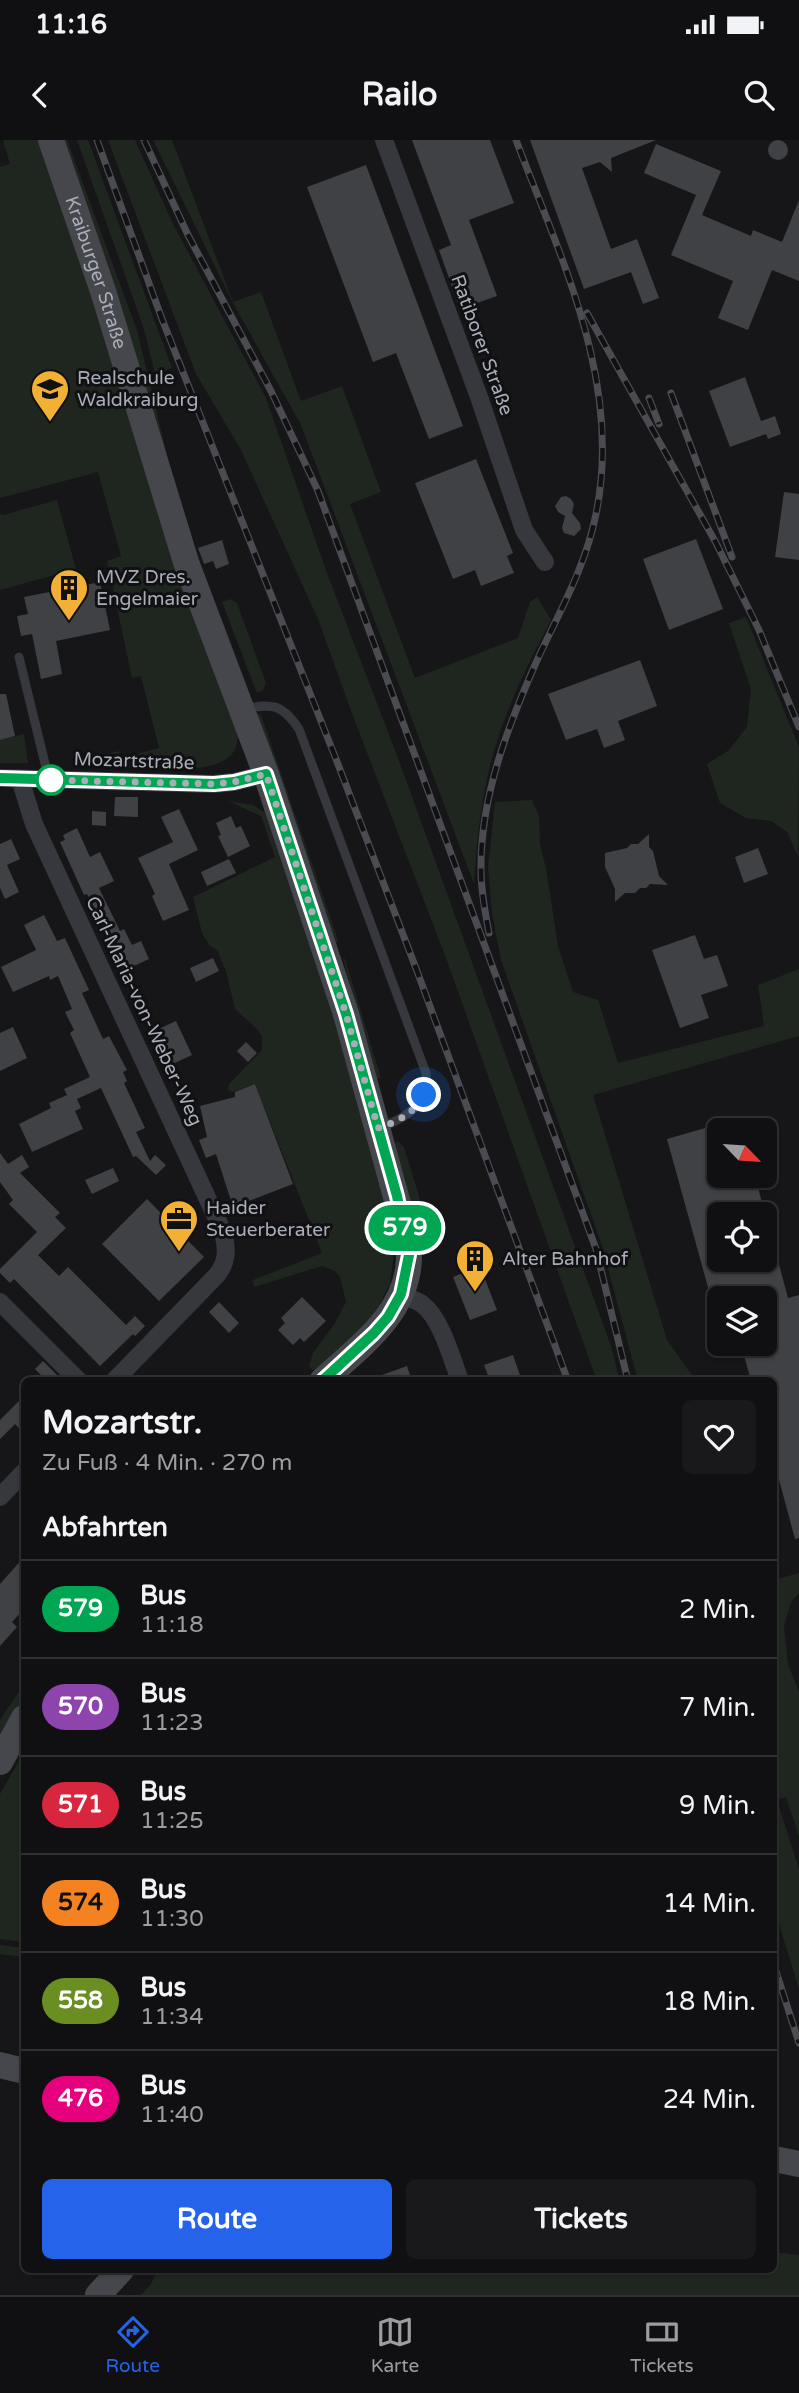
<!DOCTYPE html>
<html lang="de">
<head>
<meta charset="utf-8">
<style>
  body { margin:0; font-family:"Varela Round",sans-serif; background:#19191b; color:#f1f3f6; height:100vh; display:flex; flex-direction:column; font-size:26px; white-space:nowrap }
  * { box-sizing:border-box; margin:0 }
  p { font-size:23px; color:#9c9d9f }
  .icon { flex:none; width:38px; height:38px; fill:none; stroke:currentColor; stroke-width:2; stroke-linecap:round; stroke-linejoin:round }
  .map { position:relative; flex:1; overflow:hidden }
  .side { position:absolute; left:21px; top:1237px; width:756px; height:896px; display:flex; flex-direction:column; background:#101012; border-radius:10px; box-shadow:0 2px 5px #0004,0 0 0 2px #303032 }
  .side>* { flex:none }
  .badge { padding:0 14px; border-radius:23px; font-size:24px; line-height:46px }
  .needle { width:46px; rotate:115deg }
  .tools { position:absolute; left:707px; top:978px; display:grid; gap:14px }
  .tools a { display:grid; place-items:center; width:70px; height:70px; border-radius:10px; background:#101012; box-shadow:0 2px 5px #0004,0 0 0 2px #303032; font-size:35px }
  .you { position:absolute; width:35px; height:35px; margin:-18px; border:5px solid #fff; border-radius:50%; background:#1a73e8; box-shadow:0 0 0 10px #1a73e833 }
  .map>.badge { position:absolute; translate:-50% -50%; box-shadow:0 0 0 4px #fff }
  h2 { padding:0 21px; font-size:26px; line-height:63px }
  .round { display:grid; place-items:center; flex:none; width:74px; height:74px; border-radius:10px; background:#19191b }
  .summary { display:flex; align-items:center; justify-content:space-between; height:119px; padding:0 21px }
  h1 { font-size:33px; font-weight:800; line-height:52px }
  .primary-button { display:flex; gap:14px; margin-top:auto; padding:14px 21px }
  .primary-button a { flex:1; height:80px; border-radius:10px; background:#2563eb; color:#fff; font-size:28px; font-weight:800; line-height:80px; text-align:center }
  .primary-button a+a { background:#19191b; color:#f1f3f6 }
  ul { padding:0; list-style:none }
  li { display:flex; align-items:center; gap:21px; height:98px; padding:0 21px; border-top:2px solid #303032 }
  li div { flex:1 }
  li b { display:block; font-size:26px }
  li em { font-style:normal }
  li .badge { min-width:77px; font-weight:700; text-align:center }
  .status { display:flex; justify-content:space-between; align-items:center; height:49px; padding:0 35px; background:#101012; direction:ltr }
  .status svg { height:19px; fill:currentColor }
  header { display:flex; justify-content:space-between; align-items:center; height:91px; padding:0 21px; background:#101012; font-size:32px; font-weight:800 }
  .dock { display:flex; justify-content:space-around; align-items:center; height:98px; border-top:2px solid #303032; background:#101012; font-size:19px; color:#9c9d9f }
  .dock a { display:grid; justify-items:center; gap:4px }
  .dock .on { color:#2563eb }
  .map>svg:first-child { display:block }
  .green { fill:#1e261f }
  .building { fill:#404145 }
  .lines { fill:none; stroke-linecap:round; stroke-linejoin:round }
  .service { stroke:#37383d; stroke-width:9 }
  .minor { stroke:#37383d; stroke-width:18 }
  .secondary { stroke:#45474d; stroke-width:26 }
  .rail-casing { stroke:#4a4c52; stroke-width:7 }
  .rail { stroke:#111113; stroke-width:4.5; stroke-dasharray:13; stroke-linecap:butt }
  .line-casing { stroke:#fff; stroke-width:16 }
  .line { stroke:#00a651; stroke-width:10 }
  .walk { stroke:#a8adb8; stroke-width:7; stroke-dasharray:0 12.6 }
  .stop-dot { fill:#fff; stroke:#00a651; stroke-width:3.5 }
  .labels { text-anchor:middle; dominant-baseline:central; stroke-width:6; stroke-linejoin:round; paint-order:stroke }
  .street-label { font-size:19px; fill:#a8adb8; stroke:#111113 }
  .poi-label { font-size:19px; fill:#a8adb8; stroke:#111113; text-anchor:start }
</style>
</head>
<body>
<div class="status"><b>11:16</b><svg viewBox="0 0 49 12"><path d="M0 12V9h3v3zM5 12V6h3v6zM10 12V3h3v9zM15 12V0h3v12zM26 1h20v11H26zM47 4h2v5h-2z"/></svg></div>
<header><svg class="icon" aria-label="back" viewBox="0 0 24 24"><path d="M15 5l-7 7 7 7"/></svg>Railo<svg class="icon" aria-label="search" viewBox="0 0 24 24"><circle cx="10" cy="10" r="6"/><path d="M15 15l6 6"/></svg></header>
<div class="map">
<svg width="799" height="2155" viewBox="0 0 799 2155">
  <rect width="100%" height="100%" fill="#161618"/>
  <path class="green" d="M 3,0 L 41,0 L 238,588 C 238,597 238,607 232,614 C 214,637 137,628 109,627 L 106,614 L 119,611 L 121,618 L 159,608 L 141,536 L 132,538 L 107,421 L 121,416 L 98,332 L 0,358 L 0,27 L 10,24 Z
    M 63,0 L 67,0 L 137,190 L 178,361 Z
    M 77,0 L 88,0 L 172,228 L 155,234 L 144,189 Z
    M 108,0 L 135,0 L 173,84 L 266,258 L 327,433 L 398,618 L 611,1206 L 620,1241 L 597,1241 L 446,818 L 353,576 L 318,479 L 240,308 L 196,234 Z
    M 153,0 L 172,0 L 233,162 L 261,152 L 301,261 L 342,246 L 381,352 L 350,364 L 415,538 L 518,498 L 530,462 L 537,457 L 551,480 C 529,522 506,568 493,615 C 481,657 477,700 474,744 L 301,285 L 233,163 Z
    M 57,360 L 76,429 L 0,450 L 0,374 L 3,375 Z
    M 230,459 L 237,463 L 266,543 L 263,550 L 257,553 L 222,462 Z
    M 746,477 L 799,607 L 798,717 L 787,692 L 771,681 L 746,678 L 720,663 L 707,624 L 729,610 L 747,587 L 751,549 L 729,483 Z
    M 256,573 L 261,575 L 338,800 L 337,803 L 334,801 Z
    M 24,594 L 28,623 L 0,623 L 0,600 Z
    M 532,660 L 539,676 L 540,705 L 546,728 L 558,806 L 573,852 L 598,860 L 618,923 L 764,886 L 758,845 L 799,829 L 799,896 L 593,955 L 667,1200 L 696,1241 L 638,1241 L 602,1106 L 501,820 L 492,774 L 488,727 L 495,662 Z
    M 228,661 L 253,665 L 267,674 L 337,876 L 391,1087 L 394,1113 L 390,1144 L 379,1166 L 369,1181 L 317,1234 L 309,1226 L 313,1213 L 335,1183 L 346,1162 L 340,1137 L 335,1131 L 322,1126 L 254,1147 L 253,1140 L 322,1113 L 255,944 L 233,952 L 228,950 L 229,944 L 262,910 L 262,896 L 255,887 L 235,869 L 226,831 L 217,810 L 209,805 L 202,793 L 193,757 L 275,717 L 261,676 Z
    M 343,818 L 345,819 L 381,938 L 376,938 Z
    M 398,1001 L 404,1007 L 419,1056 L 424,1093 L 421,1093 L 417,1087 L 393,1004 Z
    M 799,1433 L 799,1453 L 791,1462 L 784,1486 L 788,1524 L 799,1552 L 799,1696 L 786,1657 L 777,1660 L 799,1729 L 799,1849 L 774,1768 L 774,1440 Z
    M 24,1544 L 24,1560 L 0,1597 L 0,1580 Z
    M 24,1612 L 24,1802 L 0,1799 L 0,1654 Z
    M 0,1805 L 24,1808 L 24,1817 L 0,1814 Z
    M 774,2112 L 799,2115 L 799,2155 L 141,2155 L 151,2144 L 158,2130 L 774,2130 Z"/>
  <path class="building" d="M 412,0 L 490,0 L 514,63 L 469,80 L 497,156 L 460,169 L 439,110 L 451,105 Z
    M 530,0 L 656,0 L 611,18 L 612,32 L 600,22 L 582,28 L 611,109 L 637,99 L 659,158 L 643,164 L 631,132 L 584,149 Z
    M768 10a10 10 0 1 1 20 0a10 10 0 1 1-20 0Z
    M 656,4 L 721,31 L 702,75 L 751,96 L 753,90 L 782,102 L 799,60 L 799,141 L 772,130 L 748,190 L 718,178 L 733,141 L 671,115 L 696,55 L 644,33 Z
    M 366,25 L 463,286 L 429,299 L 396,213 L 373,222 L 307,47 Z
    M 745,237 L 761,281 L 775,276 L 781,294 L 768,299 L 766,294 L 730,307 L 709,251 Z
    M 476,319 L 513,413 L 507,416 L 514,433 L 481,446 L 475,430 L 453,439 L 415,343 Z
    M 784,352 L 799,354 L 799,420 L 775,417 Z
    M 566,356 L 571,359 L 574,364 L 572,373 L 580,383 L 581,389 L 574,396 L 564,393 L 562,388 L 565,376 L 558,372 L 555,366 L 561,357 Z
    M 696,399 L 723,469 L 669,490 L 643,419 Z
    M 222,400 L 229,424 L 216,429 L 213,421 L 204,424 L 198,408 Z
    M 100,442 L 110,490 L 56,501 L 62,534 L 41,539 L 32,494 L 21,496 L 17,476 L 28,474 L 24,457 Z
    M 640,520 L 657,566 L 618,581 L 625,600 L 604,608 L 597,589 L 566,600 L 548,554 Z
    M 0,554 L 6,554 L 15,596 L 0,600 Z
    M 115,657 L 138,657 L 138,677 L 114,676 Z
    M 179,669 L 198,710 L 169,724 L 189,770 L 163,781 L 152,756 L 155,754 L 138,718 L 173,702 L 161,677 Z
    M 92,671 L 106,672 L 106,686 L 92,685 Z
    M 231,676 L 236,688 L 241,686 L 250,706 L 228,717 L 218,696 L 221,695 L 216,683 Z
    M 77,688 L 90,717 L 100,712 L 114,741 L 99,748 L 120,791 L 124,789 L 132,805 L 141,801 L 149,819 L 121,832 L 105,798 L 107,797 L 87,754 L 84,755 L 60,702 L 65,700 L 63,695 Z
    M 649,694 L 649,707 L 653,711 L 659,736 L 668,745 L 650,744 L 646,748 L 640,748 L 635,753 L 625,753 L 615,762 L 615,749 L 605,727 L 605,713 L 627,708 L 631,704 L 638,704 Z
    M 11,699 L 20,719 L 7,725 L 19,752 L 5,759 L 0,748 L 0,704 Z
    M 758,708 L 768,734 L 744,743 L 735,717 Z
    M 229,719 L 236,733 L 207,746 L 201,732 Z
    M 44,775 L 57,801 L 65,798 L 89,850 L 82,853 L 103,899 L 109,896 L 127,930 L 123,932 L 127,941 L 124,943 L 145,988 L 136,992 L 150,1021 L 155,1015 L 166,1025 L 156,1035 L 136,1016 L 133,1017 L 101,948 L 77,959 L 81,968 L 75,971 L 83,989 L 32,1012 L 19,984 L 51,968 L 49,963 L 67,955 L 64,949 L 90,937 L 70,893 L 74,890 L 65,872 L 72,869 L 58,836 L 50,840 L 49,836 L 13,852 L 1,827 L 36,810 L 24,785 Z
    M 695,795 L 704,819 L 717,815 L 728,846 L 701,855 L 709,878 L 680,888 L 652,810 Z
    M 213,818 L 219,831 L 196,842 L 190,828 Z
    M 176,881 L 192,915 L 166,927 L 150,893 Z
    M 13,887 L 27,918 L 0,931 L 0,893 Z
    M 246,902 L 257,913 L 248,922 L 237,911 Z
    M 255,944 L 293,1044 L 233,1067 L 216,1014 L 206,1018 L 199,1000 L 207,997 L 200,966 L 235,957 L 235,952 Z
    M 719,984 L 719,1036 L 755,1036 L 765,1074 L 719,1074 L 719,1120 L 765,1120 L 765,1087 L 769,1087 L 788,1158 L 799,1155 L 799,1398 L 795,1399 L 774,1321 L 774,1241 L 751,1241 L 741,1204 L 765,1204 L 765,1158 L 711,1158 L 667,999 Z
    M 0,1013 L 8,1024 L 22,1015 L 29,1027 L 20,1033 L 60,1073 L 55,1077 L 66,1088 L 38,1115 L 59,1136 L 68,1127 L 126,1185 L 135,1176 L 145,1186 L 135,1196 L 133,1194 L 100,1226 L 14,1139 L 10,1143 L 0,1133 L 0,1129 L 37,1092 L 9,1064 L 13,1060 L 0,1042 Z
    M 113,1028 L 119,1041 L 92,1054 L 85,1040 Z
    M 147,1059 L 204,1117 L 159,1161 L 102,1104 Z
    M 480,1126 L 497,1170 L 470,1180 L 453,1137 Z
    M 302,1157 L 326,1181 L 304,1202 L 300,1198 L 293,1205 L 278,1190 L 285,1183 L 281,1178 Z
    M 219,1162 L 239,1183 L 229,1193 L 209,1172 Z
    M 513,1215 L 522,1241 L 490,1241 L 484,1225 Z
    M 43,1221 L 63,1241 L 47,1241 L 35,1229 Z
    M 407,1226 L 412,1241 L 371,1241 L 371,1239 Z
    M 24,1256 L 24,1293 L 15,1284 L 0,1299 L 0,1280 Z
    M 24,1417 L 24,1469 L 12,1482 L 17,1487 L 0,1506 L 0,1444 Z"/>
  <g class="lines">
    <path class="service" d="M 19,517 L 49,640
      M 244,569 C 273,563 282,564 299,589 L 426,933 C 428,964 407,978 381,987"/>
    <path class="minor" d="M 384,0 L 479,257 L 524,390 L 545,422
      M 0,638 L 213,644 L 234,642 L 266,634
      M 20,639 L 34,684 L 223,1092 C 227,1109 228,1121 217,1135 L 114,1241
      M 401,1154 C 408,1158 416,1160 422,1164 C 441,1178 452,1219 460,1241
      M 0,1162 L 79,1241
      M 0,1357 L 24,1332"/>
    <g class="secondary">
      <path id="s1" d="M 51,0 L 103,151 L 186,422 L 266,634 L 346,874 L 404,1086 C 406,1097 409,1108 409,1119 C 407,1174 359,1207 322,1241"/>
      <path d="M 0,1622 L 24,1578"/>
      <path d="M 0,1925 L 24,1931"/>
      <path d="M 774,2019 L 799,2024"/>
      <path d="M 98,2155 L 121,2130"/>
    </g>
    <defs>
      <path id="rail" d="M 97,0 L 162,179 L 336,619 L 417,831 L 568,1241
        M 144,0 L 188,95 L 271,251 L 318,351 L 596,1109 L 628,1241
        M 587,173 L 715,401 L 759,490 L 799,587
        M 671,253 L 732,417
        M 649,258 L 659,284
        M 489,793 C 485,772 481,752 481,730 C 480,656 509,583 539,516 C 561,469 586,425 596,374 C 623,243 561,119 516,0
        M 774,1825 L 799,1903"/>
    </defs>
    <use href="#rail" class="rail-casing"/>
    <use href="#rail" class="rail"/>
  </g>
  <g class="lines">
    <defs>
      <path id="line" d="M 0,638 L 214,644 L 234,642 L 266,634 L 346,874 L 397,1056 L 409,1115 L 401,1154 L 388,1177 L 374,1193 L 322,1241"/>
    </defs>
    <use href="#line" class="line-casing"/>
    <use href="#line" class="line"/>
    <path class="walk" d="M 51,640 L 49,640 L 214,644 L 234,642 L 266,634 L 346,874 L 378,988 C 399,981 413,974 424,955"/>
  </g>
  <defs>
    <symbol id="school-pin" viewBox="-11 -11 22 30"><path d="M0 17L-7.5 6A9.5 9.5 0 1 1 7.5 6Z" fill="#f2b134" stroke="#111113"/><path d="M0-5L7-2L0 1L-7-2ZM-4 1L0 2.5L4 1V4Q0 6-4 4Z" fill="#111"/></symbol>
    <symbol id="building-pin" viewBox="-11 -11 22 30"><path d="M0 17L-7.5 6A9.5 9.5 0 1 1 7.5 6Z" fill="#f2b134" stroke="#111113"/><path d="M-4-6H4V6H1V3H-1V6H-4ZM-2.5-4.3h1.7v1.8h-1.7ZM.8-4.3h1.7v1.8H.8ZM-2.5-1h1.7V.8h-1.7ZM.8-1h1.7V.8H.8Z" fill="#111"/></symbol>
    <symbol id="office-pin" viewBox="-11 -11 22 30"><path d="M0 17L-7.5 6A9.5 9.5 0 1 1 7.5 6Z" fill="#f2b134" stroke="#111113"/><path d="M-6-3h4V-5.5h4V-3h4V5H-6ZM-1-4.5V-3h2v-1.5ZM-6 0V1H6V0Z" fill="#111"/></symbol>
  </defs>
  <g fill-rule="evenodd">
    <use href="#school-pin" x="28" y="227" width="44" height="60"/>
    <use href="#building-pin" x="47" y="426" width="44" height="60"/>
    <use href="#office-pin" x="157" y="1057" width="44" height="60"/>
    <use href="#building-pin" x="453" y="1097" width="44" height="60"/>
  </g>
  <circle class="stop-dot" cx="51" cy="640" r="14"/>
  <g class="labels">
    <g class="street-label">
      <text stroke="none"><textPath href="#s1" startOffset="140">Kraiburger Straße</textPath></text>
      <text transform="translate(482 205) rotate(70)">Ratiborer Straße</text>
      <text transform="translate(134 621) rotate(2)">Mozartstraße</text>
      <text transform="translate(144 871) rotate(65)">Carl-Maria-von-Weber-Weg</text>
    </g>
    <g class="poi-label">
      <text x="77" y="238">Realschule<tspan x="77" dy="22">Waldkraiburg</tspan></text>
      <text x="96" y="437">MVZ Dres.<tspan x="96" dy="22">Engelmaier</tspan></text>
      <text x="206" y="1068">Haider<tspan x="206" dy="22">Steuerberater</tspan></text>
      <text x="502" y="1119">Alter Bahnhof</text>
    </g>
  </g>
</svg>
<div class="tools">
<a><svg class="needle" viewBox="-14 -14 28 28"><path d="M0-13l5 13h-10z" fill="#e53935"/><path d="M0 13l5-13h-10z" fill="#9c9d9f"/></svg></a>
<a><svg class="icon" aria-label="locate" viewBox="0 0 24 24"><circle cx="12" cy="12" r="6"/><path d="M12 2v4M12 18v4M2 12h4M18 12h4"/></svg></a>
<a><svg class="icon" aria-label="layers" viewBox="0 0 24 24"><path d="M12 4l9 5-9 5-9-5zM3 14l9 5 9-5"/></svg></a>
</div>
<div class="you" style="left:424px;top:955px"></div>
<b class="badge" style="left:405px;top:1088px;background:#00a651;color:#fff">579</b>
<section class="side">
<div class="summary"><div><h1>Mozartstr.</h1><p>Zu Fuß · 4 Min. · 270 m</p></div><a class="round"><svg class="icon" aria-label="heart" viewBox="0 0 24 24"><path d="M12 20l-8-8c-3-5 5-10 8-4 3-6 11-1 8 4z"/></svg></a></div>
<h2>Abfahrten</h2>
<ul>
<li><span class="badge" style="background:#00a651;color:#fff">579</span><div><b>Bus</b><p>11:18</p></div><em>2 Min.</em></li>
<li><span class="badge" style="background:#8e44ad;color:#fff">570</span><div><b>Bus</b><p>11:23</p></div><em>7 Min.</em></li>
<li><span class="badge" style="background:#d7263d;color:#fff">571</span><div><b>Bus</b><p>11:25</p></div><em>9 Min.</em></li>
<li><span class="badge" style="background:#f58220;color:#111">574</span><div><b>Bus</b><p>11:30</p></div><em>14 Min.</em></li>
<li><span class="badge" style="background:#6b8e23;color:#fff">558</span><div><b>Bus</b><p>11:34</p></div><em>18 Min.</em></li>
<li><span class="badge" style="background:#e6007e;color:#fff">476</span><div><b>Bus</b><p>11:40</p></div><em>24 Min.</em></li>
</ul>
<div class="primary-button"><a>Route</a><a>Tickets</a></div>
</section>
</div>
<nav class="dock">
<a class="on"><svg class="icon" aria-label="directions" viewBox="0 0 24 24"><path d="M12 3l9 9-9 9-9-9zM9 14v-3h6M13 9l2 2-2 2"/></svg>Route</a>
<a><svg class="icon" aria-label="map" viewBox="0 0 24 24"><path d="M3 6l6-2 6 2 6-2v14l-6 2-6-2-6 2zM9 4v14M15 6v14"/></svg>Karte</a>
<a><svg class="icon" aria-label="tickets" viewBox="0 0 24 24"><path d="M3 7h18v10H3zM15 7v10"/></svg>Tickets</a>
</nav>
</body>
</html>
